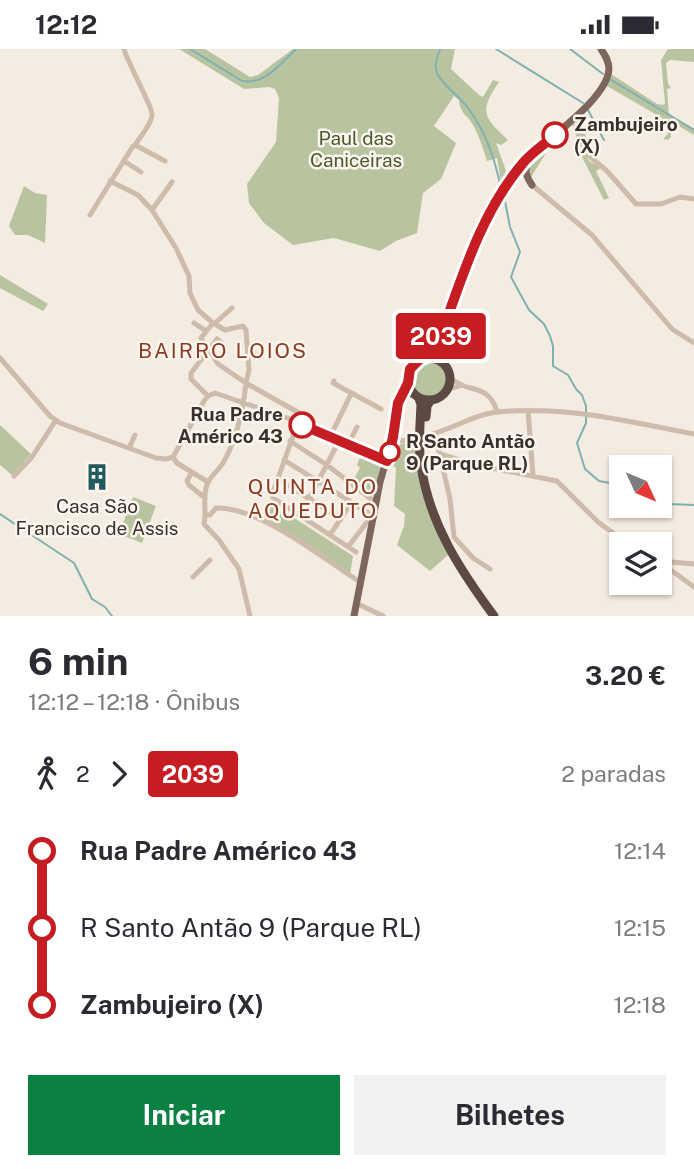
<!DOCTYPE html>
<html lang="pt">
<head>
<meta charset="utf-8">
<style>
  body { margin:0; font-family:"Public Sans",sans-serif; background:#f2f2f3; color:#2b2b33; height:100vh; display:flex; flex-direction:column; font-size:26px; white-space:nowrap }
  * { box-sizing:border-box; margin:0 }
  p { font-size:23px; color:#7c7c81 }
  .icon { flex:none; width:38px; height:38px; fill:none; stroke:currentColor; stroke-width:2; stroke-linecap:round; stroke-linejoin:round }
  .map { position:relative; height:567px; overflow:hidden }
  .sheet { display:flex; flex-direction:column; background:#fff; flex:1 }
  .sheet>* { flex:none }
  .badge { padding:0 14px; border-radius:5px; font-size:24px; line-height:46px }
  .needle { width:46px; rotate:134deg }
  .buttons { position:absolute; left:609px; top:406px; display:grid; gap:14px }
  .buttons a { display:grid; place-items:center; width:63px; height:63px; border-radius:0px; background:#fff; box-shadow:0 2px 5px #0004; font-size:35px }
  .map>.badge { position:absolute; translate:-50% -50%; box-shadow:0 0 0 4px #fff }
  .legs { display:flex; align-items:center; gap:10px; height:77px; padding:0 28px; font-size:23px }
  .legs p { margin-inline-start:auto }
  .headline { display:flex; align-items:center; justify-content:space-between; height:119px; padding:0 28px }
  h1 { font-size:38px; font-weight:700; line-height:52px }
  .action { display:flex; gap:14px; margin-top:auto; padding:14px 28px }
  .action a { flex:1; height:80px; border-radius:0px; background:#0b8043; color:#fff; font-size:28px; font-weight:700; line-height:80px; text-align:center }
  .action a+a { background:#f2f2f3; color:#2b2b33 }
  ul { padding:0 28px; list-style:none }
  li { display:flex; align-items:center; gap:24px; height:77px; font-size:26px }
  li i { display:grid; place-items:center; width:10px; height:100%; margin:0 9px; background:currentColor }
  li i::after { content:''; width:18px; height:18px; margin:-9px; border:5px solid; border-radius:50%; background:#fff }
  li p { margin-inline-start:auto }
  li:first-child i { background:linear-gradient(#0000 50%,currentColor 0) }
  li:last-child i { background:linear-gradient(currentColor 50%,#0000 0) }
  .status { display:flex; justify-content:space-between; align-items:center; height:49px; padding:0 35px; background:#fff; direction:ltr }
  .status svg { height:19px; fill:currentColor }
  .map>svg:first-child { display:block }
  .green { fill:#b8c4a0 }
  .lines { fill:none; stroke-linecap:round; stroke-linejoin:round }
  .stream { stroke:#7fb0b2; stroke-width:2 }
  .minor { stroke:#cdbbac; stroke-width:5 }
  .major { stroke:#7d675c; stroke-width:7 }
  .highway { stroke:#5c4a42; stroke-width:9 }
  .line-1-casing { stroke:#fff; stroke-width:16 }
  .line-1 { stroke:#c61d23; stroke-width:10 }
  .stop-1-dot { fill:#fff; stroke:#c61d23; stroke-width:3.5 }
  .labels { text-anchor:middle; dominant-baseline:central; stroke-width:5; stroke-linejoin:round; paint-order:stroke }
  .stop-label { font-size:19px; font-weight:bold; fill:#3b302b; stroke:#fbf5ee; text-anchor:start }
  .park-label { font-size:19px; fill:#4a5a2e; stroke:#fbf5ee }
  .poi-label { font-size:19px; fill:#3b302b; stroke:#fbf5ee }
  .neighbourhood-label { font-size:21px; letter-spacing:2px; fill:#8c3b22; stroke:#fbf5ee }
</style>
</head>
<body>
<div class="status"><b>12:12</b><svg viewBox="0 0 49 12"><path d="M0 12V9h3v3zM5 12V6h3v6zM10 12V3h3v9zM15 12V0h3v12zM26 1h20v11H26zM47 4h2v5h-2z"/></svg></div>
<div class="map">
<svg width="694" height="567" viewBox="0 0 694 567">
  <rect width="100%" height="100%" fill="#f4ebe1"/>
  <path class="green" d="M 179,0 L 205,0 L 250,28 L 258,26 L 293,0 L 455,0 L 451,20 L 479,46 L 483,48 L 493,31 L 499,33 C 479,62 483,68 508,91 L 501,96 L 496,94 L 506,122 L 504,129 L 510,124 L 509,118 L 512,118 L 514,123 L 502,139 L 497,109 L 487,112 C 483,99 478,82 469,70 C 463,64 460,61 459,51 L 454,47 L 434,77 L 456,94 L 441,130 L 423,144 L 417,184 L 396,192 L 380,202 L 334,189 L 293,196 L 264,174 L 249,154 L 247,135 L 276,93 L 279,49 L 275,40 L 269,38 L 244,40 Z
    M 668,0 L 694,0 L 694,13 L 670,11 L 666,14 L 668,35 L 671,39 L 667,40 L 669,66 L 694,80 L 694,86 L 670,72 L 671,88 L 668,91 L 663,90 L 668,85 L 667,75 L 662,69 L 607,37 L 604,39 L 611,25 L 657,55 L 663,56 L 665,54 L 661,11 Z
    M 572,74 L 579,78 L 584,96 L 583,100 L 578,94 L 573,75 L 549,99 L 530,130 C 523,107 557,87 572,74 Z
    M 585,104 L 589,112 L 601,119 L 596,122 L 609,149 L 604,151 L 581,106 Z
    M 24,137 L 35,144 L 47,146 L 45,194 L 28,186 L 15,186 L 9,177 Z
    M 0,226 L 48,255 L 43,262 L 0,239 Z
    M412 330a17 17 0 1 1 34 0a17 17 0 1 1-34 0Z
    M 0,376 L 31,405 L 12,426 L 0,416 Z
    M 417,391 L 440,490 L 448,506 L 430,522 L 397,496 L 404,477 L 405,465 L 394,457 L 396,419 L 390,415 L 397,396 Z
    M 362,404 L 382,413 L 373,447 L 352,433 L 360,419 L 357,416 Z
    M 133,448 L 156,457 L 142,494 L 119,485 Z
    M 268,452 L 353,507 L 350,525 L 263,468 Z"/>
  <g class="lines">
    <path class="stream" d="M 190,0 L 242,32 C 265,36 280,15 296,0
      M 440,0 C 437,9 433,18 438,26 C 446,39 460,48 468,59 C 487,85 495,110 501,140
      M 496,0 L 583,54
      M 570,0 L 603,25
      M 608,29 L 694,81
      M 588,61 L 604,91
      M 504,147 L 510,178 L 520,203 L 511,228 L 529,261 L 544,275 L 550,287 L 553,297 L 553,317 L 568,326 L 576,340 L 582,346 L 586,357 L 586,374 L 577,394 L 585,420 L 599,432 L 621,436
      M 660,451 L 668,455 L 694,456
      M 0,465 L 74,514 L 92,550 L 105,558 L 112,567"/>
    <path class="minor" d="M 124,0 C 127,13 154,60 152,67 C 150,77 140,88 135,96
      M 575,68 L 581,78 L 588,106 L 607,122 L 636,155 L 661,155 L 680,148 L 694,150
      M 124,112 L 141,123
      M 110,132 L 138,146 L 152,161 L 176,199 L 189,227 L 190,244 L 198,261 L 213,274 L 225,281 L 243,277 L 246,281 L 249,321 L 246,334 L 218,315 L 201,289 L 213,274
      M 532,136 L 592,186 L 672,280 L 694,294
      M 152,161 L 172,133
      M 90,166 L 133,97 L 137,97 L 165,112
      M 194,274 L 206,282
      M 214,275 L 232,259
      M 0,309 L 50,367 L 60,374 L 156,409 L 166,410 L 173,408
      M 450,328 C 467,346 487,332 497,362
      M 334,332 L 333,334 L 381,360
      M 448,340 L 462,336
      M 208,347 L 191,330 L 191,324 L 217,290 L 222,294 L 221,296
      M 528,361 L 533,427
      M 435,385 L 450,450 L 454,488 L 473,509 L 490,520
      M 428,386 C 452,381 474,365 498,363 C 564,356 629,373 694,385
      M 330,388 L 351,345
      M 393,388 L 402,392 L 419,388
      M 290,392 L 327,416 L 371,450 L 378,451
      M 348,396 L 357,378
      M 129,399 L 135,386
      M 440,405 L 476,416 L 557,432 L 598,473 L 628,495
      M 173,408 L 204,352 L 208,347 L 215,344 L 293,371 L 387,412
      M 173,408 L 177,414 L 208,433
      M 284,411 L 375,468
      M 192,423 L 187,432 L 189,436 L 205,449
      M 14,427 L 32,408 L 56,371
      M 278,430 L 341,470
      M 206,466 L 210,466 L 216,459 C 261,458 322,509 360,533
      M 300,467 L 339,392
      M 328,485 L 332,483 L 351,454
      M 348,498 L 367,473
      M 660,512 L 694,515
      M 660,513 L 694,538
      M 193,528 L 210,511
      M 356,554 L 383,567
      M 250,567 L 239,520 L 219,491 L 204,475 C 207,462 202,448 207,436 C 210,427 218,422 223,414 C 237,390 243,361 246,334 L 301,365 L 272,446 L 273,449 L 356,503"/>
    <path class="major" d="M 530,112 C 523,120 526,127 532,136
      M 487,171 C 496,151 510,128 525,112 C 546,90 607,51 609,20 C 609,12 605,6 601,0
      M 400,348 L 404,345 L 414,345
      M 354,567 L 380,433 L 393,388 L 398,354 L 408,334"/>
    <path class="highway" d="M 442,294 L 440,306 L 443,313
      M 426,308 L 437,298 L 470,208 L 487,171
      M408 330a21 21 0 1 1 42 0a21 21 0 1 1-42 0Z
      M 419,349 L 421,356 C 420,376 418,396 421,416 C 429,474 460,521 494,567
      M 426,368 L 427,357 L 431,351"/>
  </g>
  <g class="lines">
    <defs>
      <path id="line-1" d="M 302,376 L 387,412 L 393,388 L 398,354 L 408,334 L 410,320 L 420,310 L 433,304 L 437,298 C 460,235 479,166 523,114 C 532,103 545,95 555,86"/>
    </defs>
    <use href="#line-1" class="line-1-casing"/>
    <use href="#line-1" class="line-1"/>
  </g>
  <defs>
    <symbol id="building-bare" viewBox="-9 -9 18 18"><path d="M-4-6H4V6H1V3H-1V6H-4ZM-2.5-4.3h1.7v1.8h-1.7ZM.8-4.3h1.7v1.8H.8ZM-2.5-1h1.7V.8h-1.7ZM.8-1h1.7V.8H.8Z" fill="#1f5a5e" stroke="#fbf5ee" stroke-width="2.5" paint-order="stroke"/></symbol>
  </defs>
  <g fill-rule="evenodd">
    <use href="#building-bare" x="78" y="409" width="38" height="38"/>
  </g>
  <g class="stop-1-dot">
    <circle cx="555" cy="86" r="12"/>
    <circle cx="302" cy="376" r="12"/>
    <circle cx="390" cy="403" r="9"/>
  </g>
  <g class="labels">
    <g class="stop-label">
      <text x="574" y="75">Zambujeiro<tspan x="574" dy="22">(X)</tspan></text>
      <text x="283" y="365" text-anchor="end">Rua Padre<tspan x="283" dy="22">Américo 43</tspan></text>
      <text x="406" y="392">R Santo Antão<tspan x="406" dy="22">9 (Parque RL)</tspan></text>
    </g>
    <g class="park-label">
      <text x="356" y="89">Paul das<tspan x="356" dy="22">Caniceiras</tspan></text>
    </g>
    <g class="poi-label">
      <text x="97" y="457">Casa São<tspan x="97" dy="22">Francisco de Assis</tspan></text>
    </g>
    <g class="neighbourhood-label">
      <text x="223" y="301">BAIRRO LOIOS</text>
      <text x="313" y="437">QUINTA DO<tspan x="313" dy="24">AQUEDUTO</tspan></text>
    </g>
  </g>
</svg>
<div class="buttons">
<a><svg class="needle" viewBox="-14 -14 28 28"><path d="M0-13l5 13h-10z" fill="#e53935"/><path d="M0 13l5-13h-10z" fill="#7c7c81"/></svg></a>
<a><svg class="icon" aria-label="layers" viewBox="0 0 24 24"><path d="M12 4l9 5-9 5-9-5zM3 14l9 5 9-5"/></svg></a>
</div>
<b class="badge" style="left:441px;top:287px;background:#c61d23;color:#fff">2039</b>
</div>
<section class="sheet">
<div class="headline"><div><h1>6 min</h1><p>12:12 – 12:18 · Ônibus</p></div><b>3.20 €</b></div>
<div class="legs"><svg class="icon" aria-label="walk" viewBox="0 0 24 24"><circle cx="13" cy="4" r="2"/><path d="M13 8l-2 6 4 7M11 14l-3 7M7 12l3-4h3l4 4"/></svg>2<svg class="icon" aria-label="forward" viewBox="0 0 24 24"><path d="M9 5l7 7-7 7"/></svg><b class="badge" style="background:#c61d23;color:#fff">2039</b><p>2 paradas</p></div>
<ul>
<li><i style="color:#c61d23"></i><b>Rua Padre Américo 43</b><p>12:14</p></li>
<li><i style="color:#c61d23"></i><span>R Santo Antão 9 (Parque RL)</span><p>12:15</p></li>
<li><i style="color:#c61d23"></i><b>Zambujeiro (X)</b><p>12:18</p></li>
</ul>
<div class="action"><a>Iniciar</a><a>Bilhetes</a></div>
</section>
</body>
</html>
